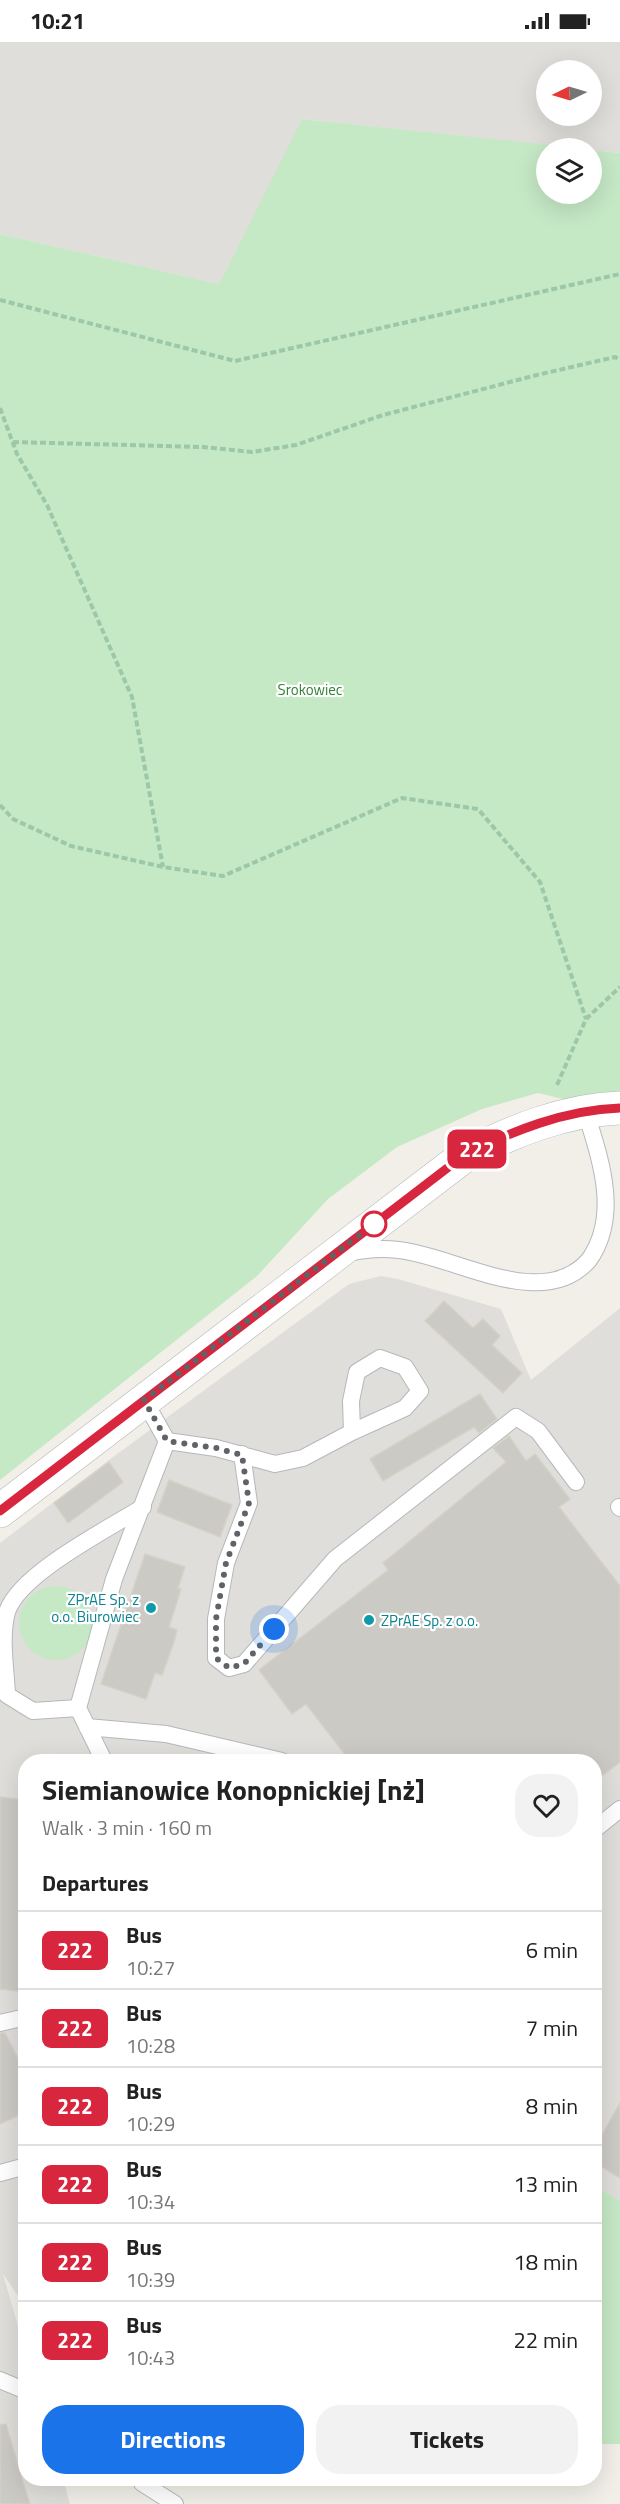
<!DOCTYPE html>
<html lang="en">
<head>
<meta charset="utf-8">
<style>
  body { margin:0; font-family:"Titillium Web",sans-serif; background:#f2f2f2; color:#222; height:100vh; display:flex; flex-direction:column; font-size:22px; white-space:nowrap }
  * { box-sizing:border-box; margin:0 }
  p { font-size:20px; color:#767676 }
  .icon { flex:none; width:33px; height:33px; fill:none; stroke:currentColor; stroke-width:2; stroke-linecap:round; stroke-linejoin:round }
  .map { position:relative; flex:1; overflow:hidden }
  .sheet { position:absolute; left:18px; top:1712px; width:584px; height:732px; display:flex; flex-direction:column; background:#fff; border-radius:24px; box-shadow:0 6px 24px #0002 }
  .sheet>* { flex:none }
  .badge { padding:0 12px; border-radius:9px; font-size:21px; line-height:39px }
  .needle { width:39px; rotate:265deg }
  .controls { position:absolute; left:536px; top:18px; display:grid; gap:12px }
  .controls a { display:grid; place-items:center; width:66px; height:66px; border-radius:50%; background:#fff; box-shadow:0 6px 24px #0002; font-size:30px }
  .you { position:absolute; width:30px; height:30px; margin:-15px; border:4px solid #fff; border-radius:50%; background:#1a73e8; box-shadow:0 0 0 9px #1a73e833 }
  .map>.badge { position:absolute; translate:-50% -50%; box-shadow:0 0 0 3px #fff }
  h2 { padding:0 24px; font-size:22px; line-height:54px }
  .round { display:grid; place-items:center; flex:none; width:63px; height:63px; border-radius:24px; background:#f2f2f2 }
  .headline { display:flex; align-items:center; justify-content:space-between; height:102px; padding:0 24px }
  h1 { font-size:28px; font-weight:700; line-height:45px }
  .cta { display:flex; gap:12px; margin-top:auto; padding:12px 24px }
  .cta a { flex:1; height:69px; border-radius:24px; background:#1a73e8; color:#fff; font-size:24px; font-weight:700; line-height:69px; text-align:center }
  .cta a+a { background:#f2f2f2; color:#222 }
  ul { padding:0; list-style:none }
  li { display:flex; align-items:center; gap:18px; height:78px; padding:0 24px; border-top:2px solid #e0e0e0 }
  li div { flex:1 }
  li b { display:block; font-size:22px }
  li em { font-style:normal }
  li .badge { min-width:66px; font-weight:700; text-align:center }
  .status { display:flex; justify-content:space-between; align-items:center; height:42px; padding:0 30px; background:#fff; direction:ltr }
  .status svg { height:16px; fill:currentColor }
  .map>svg:first-child { display:block }
  .industrial { fill:#e0deda; fill-rule:evenodd }
  .green { fill:#c5e8c5 }
  .building { fill:#cccac5; stroke:#d6d1c6; stroke-width:1.5 }
  .lines { fill:none; stroke-linecap:round; stroke-linejoin:round }
  .lane-casing { stroke:#b5b8bc; stroke-width:18 }
  .street-casing { stroke:#b5b8bc; stroke-width:34 }
  .path { stroke:#9cc7a9; stroke-width:4; stroke-dasharray:6 3; stroke-linecap:butt }
  .lane { stroke:#fff; stroke-width:16 }
  .street { stroke:#fff; stroke-width:33 }
  .line-casing { stroke:#fff; stroke-width:14 }
  .line { stroke:#d7263d; stroke-width:9 }
  .walk { stroke:#5f6368; stroke-width:6; stroke-dasharray:0 10.8 }
  .stop-dot { fill:#fff; stroke:#d7263d; stroke-width:3 }
  .culture-dot { fill:#0f9aa8; stroke:#fff; stroke-width:2 }
  .labels { text-anchor:middle; dominant-baseline:central; stroke-width:4.5; stroke-linejoin:round; paint-order:stroke }
  .park-label { font-size:15px; fill:#348238; stroke:#fff }
  .culture-label { font-size:15px; fill:#0d838f; stroke:#fff; text-anchor:end }
</style>
</head>
<body>
<div class="status"><b>10:21</b><svg viewBox="0 0 49 12"><path d="M0 12V9h3v3zM5 12V6h3v6zM10 12V3h3v9zM15 12V0h3v12zM26 1h20v11H26zM47 4h2v5h-2z"/></svg></div>
<div class="map">
<svg width="620" height="2462" viewBox="0 0 620 2462">
  <rect width="100%" height="100%" fill="#f1efe8"/>
  <path class="industrial" d="M 0,0 L 620,0 L 620,111 L 303,77 L 219,242 L 0,192 ZM 546,28 L 591,28 L 591,74 L 546,74 Z
    M 381,1234 L 398,1237 L 501,1267 L 531,1338 L 620,1266 L 620,2159 L 594,2143 L 594,1719 L 26,1719 L 25,2264 L 3,2232 L 25,2309 L 26,2436 L 63,2436 L 70,2462 L 0,2462 L 0,1501 L 109,1418 L 349,1242 Z"/>
  <path class="green" d="M 302,77 L 579,106 L 546,106 L 546,152 L 591,152 L 591,108 L 620,111 L 620,1067 L 605,1067 L 538,1051 L 482,1067 L 397,1105 L 328,1157 L 257,1234 L 0,1438 L 0,192 L 219,242 Z
    M19 1581a37 37 0 1 1 74 0a37 37 0 1 1-74 0Z
    M 594,2143 L 620,2159 L 620,2402 L 594,2402 Z"/>
  <path class="building" d="M 444,1259 L 473,1286 L 483,1277 L 500,1294 L 492,1303 L 522,1331 L 503,1351 L 425,1279 Z
    M 480,1352 L 497,1377 L 479,1391 L 474,1385 L 383,1439 L 370,1417 Z
    M 509,1394 L 526,1419 L 535,1412 L 570,1457 L 559,1465 L 620,1544 L 620,1720 L 594,1740 L 594,1719 L 350,1719 L 306,1662 L 292,1672 L 259,1628 L 388,1528 L 383,1521 L 506,1420 L 493,1406 Z
    M 109,1420 L 123,1440 L 68,1481 L 54,1461 Z
    M 169,1438 L 232,1463 L 220,1495 L 157,1470 Z
    M 145,1512 L 185,1525 L 178,1546 L 181,1547 L 169,1585 L 177,1588 L 174,1600 L 162,1633 L 155,1631 L 146,1657 L 101,1642 Z
    M 0,1755 L 26,1758 L 26,1950 L 0,1947 Z
    M 0,1991 L 5,1991 L 26,2032 L 26,2070 L 0,2082 Z
    M 620,2061 L 620,2136 L 594,2120 L 594,2107 Z
    M 6,2382 L 22,2437 L 30,2462 L 0,2462 L 0,2383 Z"/>
  <g class="lines">
    <defs>
      <path id="lane" d="M 349,1211 C 366,1207 381,1206 399,1208 C 455,1214 543,1271 589,1218 C 620,1174 601,1119 586,1071
        M 167,1399 L 216,1406 L 275,1422 L 303,1416 L 352,1390 L 405,1366 L 420,1349 L 405,1325 L 380,1316 L 357,1330 L 351,1359 L 352,1390
        M 242,1412 L 249,1461 L 226,1521 L 216,1577 L 216,1616 L 229,1626 L 244,1622 L 335,1517 L 516,1375 L 538,1389 L 576,1440
        M 619,1465 L 620,1466
        M 78,1666 L 33,1669 L 7,1653 C 6,1627 0,1595 7,1570 C 19,1532 108,1487 143,1465
        M 87,1685 L 166,1692 L 282,1719
        M 104,1719 L 78,1666 L 114,1537 L 167,1399 L 144,1358
        M 594,1788 L 620,1767
        M 0,1981 L 26,1975
        M 0,2131 L 26,2124
        M 0,2338 L 26,2349
        M 142,2441 L 175,2462"/>
      <path id="street" d="M 0,1469 L 463,1115 C 512,1089 564,1068 620,1066"/>
    </defs>
    <use href="#lane" class="lane-casing"/>
    <use href="#street" class="street-casing"/>
    <path class="path" d="M 0,258 L 235,319 L 620,232
      M 0,366 L 17,412 L 47,463 L 132,655 L 163,825
      M 13,400 L 203,405 L 252,410 L 296,403 L 383,373 L 537,333 L 615,315 L 620,318
      M 0,763 L 13,777 L 71,804 L 163,825 L 223,834 L 402,756 L 478,767 L 540,840 L 586,977
      M 557,1043 L 586,977 L 620,945"/>
    <use href="#lane" class="lane"/>
    <use href="#street" class="street"/>
  </g>
  <g class="lines">
    <defs>
      <path id="line" d="M 0,1469 L 463,1114 C 512,1089 564,1068 620,1066"/>
    </defs>
    <use href="#line" class="line-casing"/>
    <use href="#line" class="line"/>
    <path class="walk" d="M 274,1587 L 244,1622 L 229,1626 L 216,1616 L 216,1577 L 226,1521 L 249,1461 L 242,1413 L 216,1406 L 167,1399 L 144,1358 L 374,1182"/>
  </g>
  <circle class="stop-dot" cx="374" cy="1182" r="12"/>
  <g class="culture-dot">
    <circle cx="151" cy="1566" r="6"/>
    <circle cx="369" cy="1578" r="6"/>
  </g>
  <g class="labels">
    <g class="park-label">
      <text x="310" y="647">Srokowiec</text>
    </g>
    <g class="culture-label">
      <text x="139" y="1557">ZPrAE Sp. z<tspan x="139" dy="17">o.o. Biurowiec</tspan></text>
      <text x="381" y="1578" text-anchor="start">ZPrAE Sp. z o.o.</text>
    </g>
  </g>
</svg>
<div class="controls">
<a><svg class="needle" viewBox="-14 -14 28 28"><path d="M0-13l5 13h-10z" fill="#e53935"/><path d="M0 13l5-13h-10z" fill="#767676"/></svg></a>
<a><svg class="icon" aria-label="layers" viewBox="0 0 24 24"><path d="M12 4l9 5-9 5-9-5zM3 14l9 5 9-5"/></svg></a>
</div>
<div class="you" style="left:274px;top:1587px"></div>
<b class="badge" style="left:477px;top:1107px;background:#d7263d;color:#fff">222</b>
<section class="sheet">
<div class="headline"><div><h1>Siemianowice Konopnickiej [nż]</h1><p>Walk · 3 min · 160 m</p></div><a class="round"><svg class="icon" aria-label="heart" viewBox="0 0 24 24"><path d="M12 20l-8-8c-3-5 5-10 8-4 3-6 11-1 8 4z"/></svg></a></div>
<h2>Departures</h2>
<ul>
<li><span class="badge" style="background:#d7263d;color:#fff">222</span><div><b>Bus</b><p>10:27</p></div><em>6 min</em></li>
<li><span class="badge" style="background:#d7263d;color:#fff">222</span><div><b>Bus</b><p>10:28</p></div><em>7 min</em></li>
<li><span class="badge" style="background:#d7263d;color:#fff">222</span><div><b>Bus</b><p>10:29</p></div><em>8 min</em></li>
<li><span class="badge" style="background:#d7263d;color:#fff">222</span><div><b>Bus</b><p>10:34</p></div><em>13 min</em></li>
<li><span class="badge" style="background:#d7263d;color:#fff">222</span><div><b>Bus</b><p>10:39</p></div><em>18 min</em></li>
<li><span class="badge" style="background:#d7263d;color:#fff">222</span><div><b>Bus</b><p>10:43</p></div><em>22 min</em></li>
</ul>
<div class="cta"><a>Directions</a><a>Tickets</a></div>
</section>
</div>
</body>
</html>
